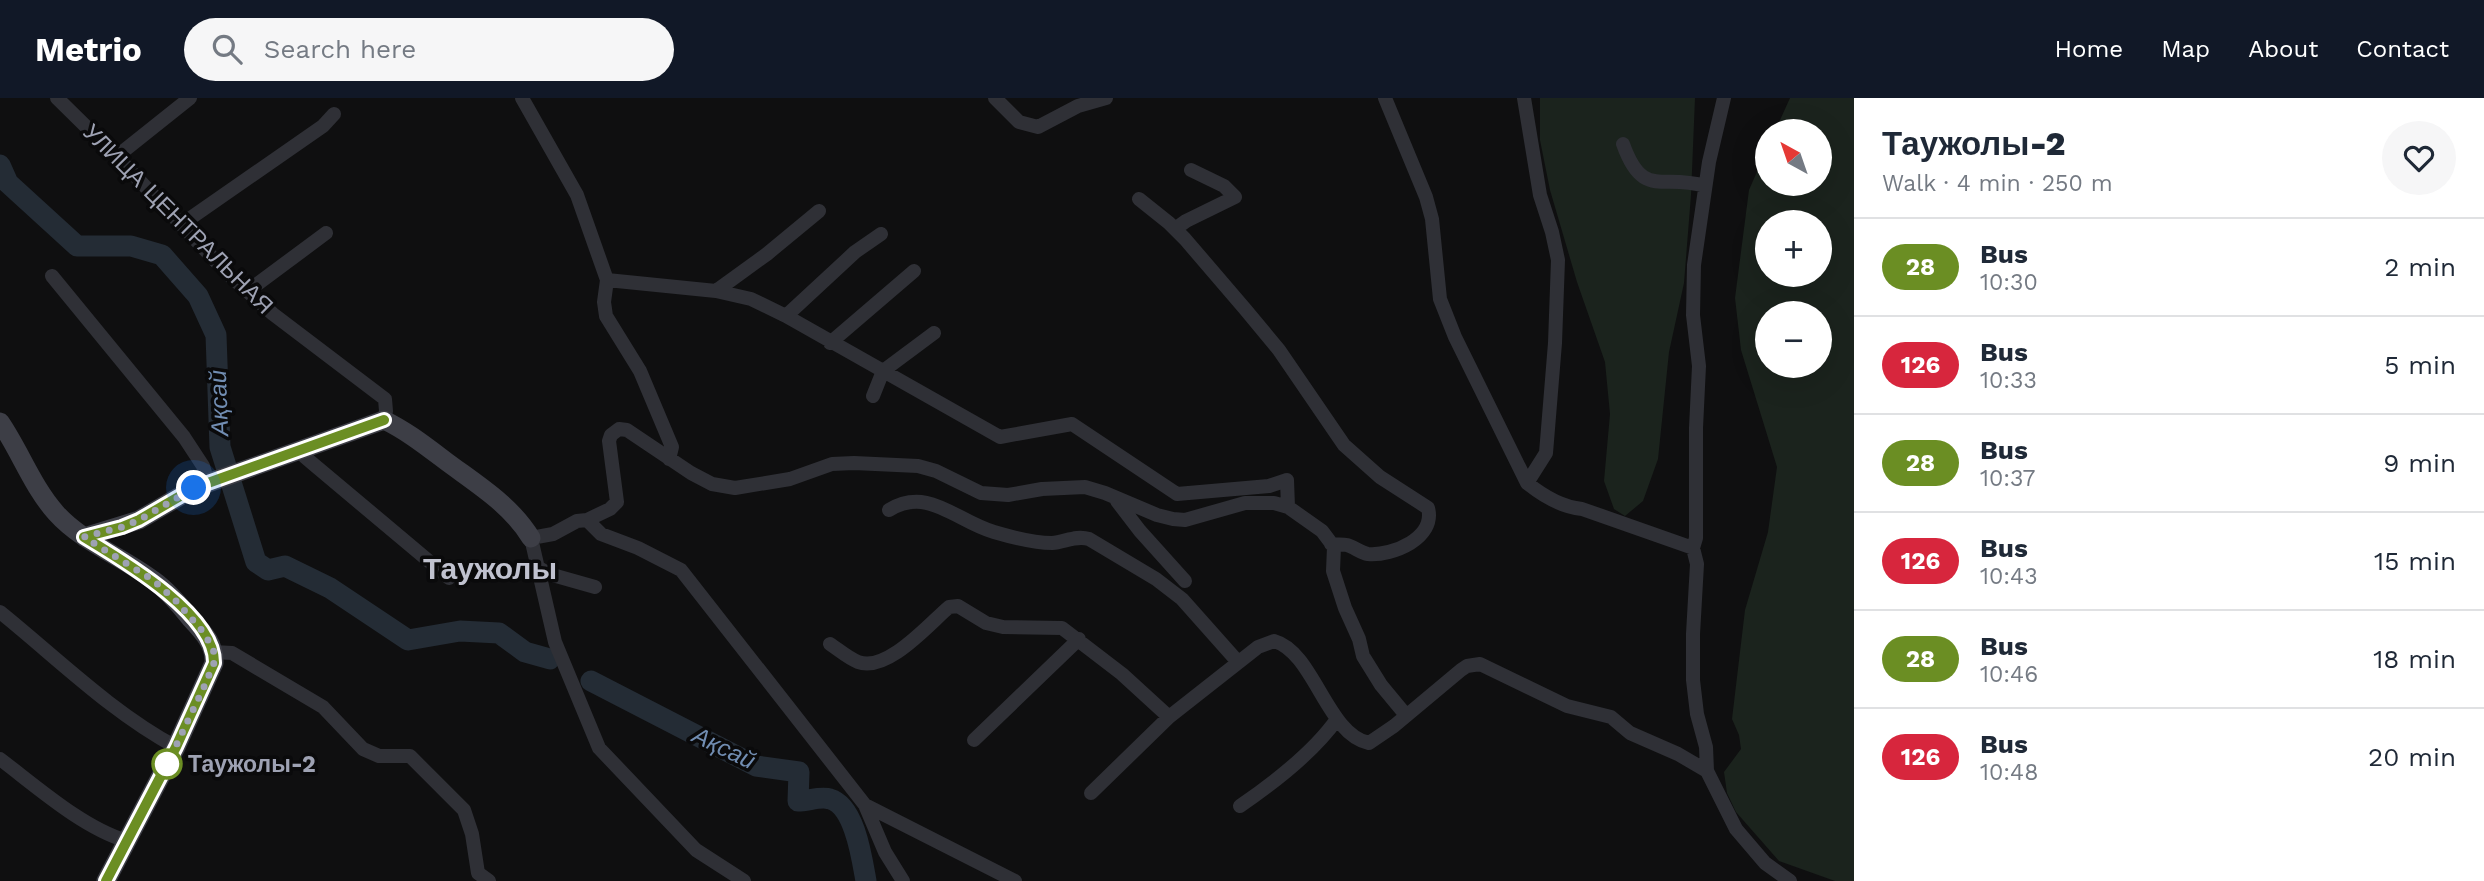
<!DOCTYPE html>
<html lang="en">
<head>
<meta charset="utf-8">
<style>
  body { margin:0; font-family:"Work Sans",sans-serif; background:#f6f6f7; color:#1f2937; height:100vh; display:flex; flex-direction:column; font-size:26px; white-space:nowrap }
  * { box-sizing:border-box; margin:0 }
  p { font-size:23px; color:#747a83 }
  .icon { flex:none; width:38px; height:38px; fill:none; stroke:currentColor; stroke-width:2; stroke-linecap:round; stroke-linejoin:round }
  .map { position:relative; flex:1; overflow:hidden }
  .sheet { display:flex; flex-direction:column; background:#fff; width:630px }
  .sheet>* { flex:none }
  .badge { padding:0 14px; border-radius:23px; font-size:24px; line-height:46px }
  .needle { width:46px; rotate:320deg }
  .fabs { position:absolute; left:1755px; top:21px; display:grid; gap:14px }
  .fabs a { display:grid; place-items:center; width:77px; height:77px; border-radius:50%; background:#fff; box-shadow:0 7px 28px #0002; font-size:35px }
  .you { position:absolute; width:35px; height:35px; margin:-18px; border:5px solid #fff; border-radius:50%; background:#1a73e8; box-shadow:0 0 0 10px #1a73e833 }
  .map>.badge { position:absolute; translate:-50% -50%; box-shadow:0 0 0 4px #fff }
  .round { display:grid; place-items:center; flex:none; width:74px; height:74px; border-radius:37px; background:#f6f6f7 }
  .head { display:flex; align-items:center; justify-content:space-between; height:119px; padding:0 28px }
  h1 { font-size:33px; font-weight:800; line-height:52px }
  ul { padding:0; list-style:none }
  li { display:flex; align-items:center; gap:21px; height:98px; padding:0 28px; border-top:2px solid #e0e1e3 }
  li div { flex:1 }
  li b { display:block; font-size:26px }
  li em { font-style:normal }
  li .badge { min-width:77px; font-weight:700; text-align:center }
  header { display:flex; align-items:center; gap:42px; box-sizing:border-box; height:98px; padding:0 35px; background:#111827; color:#fff }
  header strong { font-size:33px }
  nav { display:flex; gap:38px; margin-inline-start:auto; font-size:24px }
  .search { width:490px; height:63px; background:#f6f6f7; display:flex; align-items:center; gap:18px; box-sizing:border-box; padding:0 24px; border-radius:38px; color:#747a83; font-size:26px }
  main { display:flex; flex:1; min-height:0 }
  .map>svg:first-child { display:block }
  .green { fill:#1b231d; fill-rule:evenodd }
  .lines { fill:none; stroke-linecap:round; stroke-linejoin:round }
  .river { stroke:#242c35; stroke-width:21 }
  .street { stroke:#2f3036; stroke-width:14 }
  .secondary { stroke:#3d3e46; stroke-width:19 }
  .line-casing { stroke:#fff; stroke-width:16 }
  .line { stroke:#6b8e23; stroke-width:10 }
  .walk { stroke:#9ea2b3; stroke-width:7; stroke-dasharray:0 12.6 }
  .stop-dot { fill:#fff; stroke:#6b8e23; stroke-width:3.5 }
  .labels { text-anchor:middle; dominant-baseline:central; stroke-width:7; stroke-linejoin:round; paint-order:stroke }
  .street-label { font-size:23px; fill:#9ea2b3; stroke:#0a0a0b }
  .stop-label { font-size:23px; font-weight:bold; fill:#9ea2b3; stroke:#0a0a0b; text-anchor:start }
  .water-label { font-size:24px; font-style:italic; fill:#718db2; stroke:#0a0a0b }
  .district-label { font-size:30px; font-weight:bold; fill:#c0c2cf; stroke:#0a0a0b }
</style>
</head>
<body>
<header>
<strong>Metrio</strong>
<div class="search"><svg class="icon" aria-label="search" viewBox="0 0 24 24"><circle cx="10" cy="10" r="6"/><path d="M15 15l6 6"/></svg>Search here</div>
<nav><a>Home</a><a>Map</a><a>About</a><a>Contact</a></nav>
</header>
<main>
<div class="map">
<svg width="1854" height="783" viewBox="0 0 1854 783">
  <rect width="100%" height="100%" fill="#0f0f10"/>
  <path class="green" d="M 1540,0 L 1695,0 L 1691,97 L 1684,185 L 1669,254 L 1658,361 L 1643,403 L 1625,418 L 1614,411 L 1604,383 L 1610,316 L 1605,264 L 1577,184 L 1550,92 L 1540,42 Z
    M 1790,0 L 1854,0 L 1854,783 L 1835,783 L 1779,763 L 1736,714 L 1727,695 L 1724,674 L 1741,651 L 1739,637 L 1732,621 L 1745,512 L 1768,434 L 1777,369 L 1741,252 L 1735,200 L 1749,92 L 1767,51 L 1768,86 L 1820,86 L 1820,33 L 1775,33 ZM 1768,124 L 1820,124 L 1820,177 L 1768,177 ZM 1768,215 L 1820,215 L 1820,268 L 1768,268 Z"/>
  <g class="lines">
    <path class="river" d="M 0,67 L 8,85 L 77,148 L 131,148 L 162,157 L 198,198 L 216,237 L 220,349 L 256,464 L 268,472 L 285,468 L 330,490 L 408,542 L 460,533 L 499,535 L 525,554 L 550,561
      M 591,583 L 756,668 L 799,674 L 798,703 C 808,703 821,698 830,701 C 855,708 862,761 866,783"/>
    <path class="street" d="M 57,0 L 121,63 L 228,176 L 273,216 L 385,301 L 386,313 L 384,322
      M 522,0 L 577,97 L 607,182 L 604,204 L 606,218 L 640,273 L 672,349 L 669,361
      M 995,0 L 1019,24 L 1038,29 L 1078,8 L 1106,0
      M 1385,0 L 1426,99 L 1432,121 L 1440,201 L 1455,239 L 1527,385 C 1543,398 1561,409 1582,411 L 1693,450 L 1697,466 L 1693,536 L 1693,582 L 1697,616 L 1706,649 L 1707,673 L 1736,731 L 1765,765 L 1790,783
      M 1524,0 L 1540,97 L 1552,134 L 1558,162 L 1555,245 L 1546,355 L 1527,385
      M 1623,46 C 1643,102 1662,75 1705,88
      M 116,59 L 190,0
      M 1139,101 L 1169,125 L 1185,141 L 1245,211 L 1279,252 L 1344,347 L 1380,379 L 1428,410 C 1436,440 1393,458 1368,456 C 1361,455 1354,449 1347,447 C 1342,446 1337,447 1331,446
      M 182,126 L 323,28 L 334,16
      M 1175,131 L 1186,123 L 1235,99 L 1224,88 L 1191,72
      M 52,178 L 184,339 L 203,368 L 208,385
      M 607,182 L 716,193 L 751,201 L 786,218 L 1000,339 L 1072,326 L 1177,396 L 1269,388 L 1287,382 L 1288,409
      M 248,193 L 326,135
      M 716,193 L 767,156 L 819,113
      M 786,218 L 855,154 L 881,136
      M 830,245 L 914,173
      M 873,298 L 883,273 L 934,235
      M 302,351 L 305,359 L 312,365 L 449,480
      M 1117,403 L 1140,433 L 1185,483
      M 889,412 C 928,388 956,423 994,434 C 1011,439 1033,445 1052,445 C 1065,444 1076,437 1089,441 L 1156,481 L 1182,501 L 1238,564
      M 587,422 L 601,436 L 638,450 L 681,472 L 865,707 L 1015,783
      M 1693,450 L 1696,440 L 1696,330 L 1699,268 L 1693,217 L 1694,167 L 1709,64 L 1724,0
      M 539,470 L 549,476 L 595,489
      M 0,514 C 57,560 111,614 176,649
      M 830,546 C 839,552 848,560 858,564 C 887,575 929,526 949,509 L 958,508 L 986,525 L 1003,529 L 1062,530 L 1122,576 L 1169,619
      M 214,554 L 232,555 L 323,609 L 363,651 L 379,658 L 410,658 L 464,712 L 472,736 L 478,775 L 489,783
      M 974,642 L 1079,541
      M 0,661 C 37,689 83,730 127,743
      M 1091,695 L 1169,619 L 1258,549 L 1274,543 C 1314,554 1327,637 1369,645 L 1394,628 L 1461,572 L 1467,568 L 1480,566 L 1567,608 L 1611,619 L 1630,635 L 1678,656 L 1707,673
      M 865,707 L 885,754 L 903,783
      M 1240,708 C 1275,684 1313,655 1337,621
      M 744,783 L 696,752 L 599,650 L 555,544 L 531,440 L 553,436 L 577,423 L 587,422 L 610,411 L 617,404 L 609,343 L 611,337 L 619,331 L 627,332 L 691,375 L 712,386 L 735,390 L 790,381 L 832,366 L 854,365 L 918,368 L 936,373 L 981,395 L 1008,397 L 1042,391 L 1085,389 L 1105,395 L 1157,417 L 1173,421 L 1185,422 L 1245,405 L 1274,405 L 1288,409 L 1322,433 L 1334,449 L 1333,473 L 1345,510 L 1359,541 L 1363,558 L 1381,587 L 1405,616"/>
    <path class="secondary" d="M 0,324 C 20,353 32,388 56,415 C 82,444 121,458 153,482 C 167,492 179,506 190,520 C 203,534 215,546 214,565 L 176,649 L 106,783
      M 84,439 L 139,422 L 194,390 L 384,322 C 407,333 427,349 447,364 C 478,387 511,407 531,440"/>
  </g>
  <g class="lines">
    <defs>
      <path id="line" d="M 106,783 L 176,649 L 214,565 C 215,516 122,462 84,439 L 122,429 L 139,422 L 194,390 L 384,322"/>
    </defs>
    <use href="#line" class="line-casing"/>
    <use href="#line" class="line"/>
    <path class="walk" d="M 167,666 L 164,673 L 204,589 L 214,565 L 214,554 L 205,536 L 177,504 L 153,482 L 84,439 L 122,429 L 139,422 L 194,390"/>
  </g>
  <circle class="stop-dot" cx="167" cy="666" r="14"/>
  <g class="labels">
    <g class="street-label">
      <text transform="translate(178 121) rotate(45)">УЛИЦА ЦЕНТРАЛЬНАЯ</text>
    </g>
    <g class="stop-label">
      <text x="188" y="666">Таужолы-2</text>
    </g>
    <g class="water-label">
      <text transform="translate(219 305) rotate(-92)">Ақсай</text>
      <text transform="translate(724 650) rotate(26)">Ақсай</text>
    </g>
    <g class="district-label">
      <text x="490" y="470">Таужолы</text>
    </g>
  </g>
</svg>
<div class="fabs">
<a><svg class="needle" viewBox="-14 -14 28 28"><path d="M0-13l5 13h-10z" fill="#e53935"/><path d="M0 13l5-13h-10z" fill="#747a83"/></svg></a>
<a>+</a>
<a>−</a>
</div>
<div class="you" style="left:194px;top:390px"></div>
</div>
<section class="sheet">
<div class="head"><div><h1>Таужолы-2</h1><p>Walk · 4 min · 250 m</p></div><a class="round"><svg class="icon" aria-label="heart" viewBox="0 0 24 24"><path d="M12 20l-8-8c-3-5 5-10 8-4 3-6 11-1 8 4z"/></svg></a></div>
<ul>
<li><span class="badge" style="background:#6b8e23;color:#fff">28</span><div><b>Bus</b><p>10:30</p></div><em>2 min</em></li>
<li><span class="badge" style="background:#d7263d;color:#fff">126</span><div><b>Bus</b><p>10:33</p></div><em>5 min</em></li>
<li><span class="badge" style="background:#6b8e23;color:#fff">28</span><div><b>Bus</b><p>10:37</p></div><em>9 min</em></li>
<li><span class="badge" style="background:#d7263d;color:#fff">126</span><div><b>Bus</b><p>10:43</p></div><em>15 min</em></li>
<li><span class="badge" style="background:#6b8e23;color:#fff">28</span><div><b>Bus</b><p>10:46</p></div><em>18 min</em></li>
<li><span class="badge" style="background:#d7263d;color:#fff">126</span><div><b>Bus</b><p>10:48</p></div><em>20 min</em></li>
</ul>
</section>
</main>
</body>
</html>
